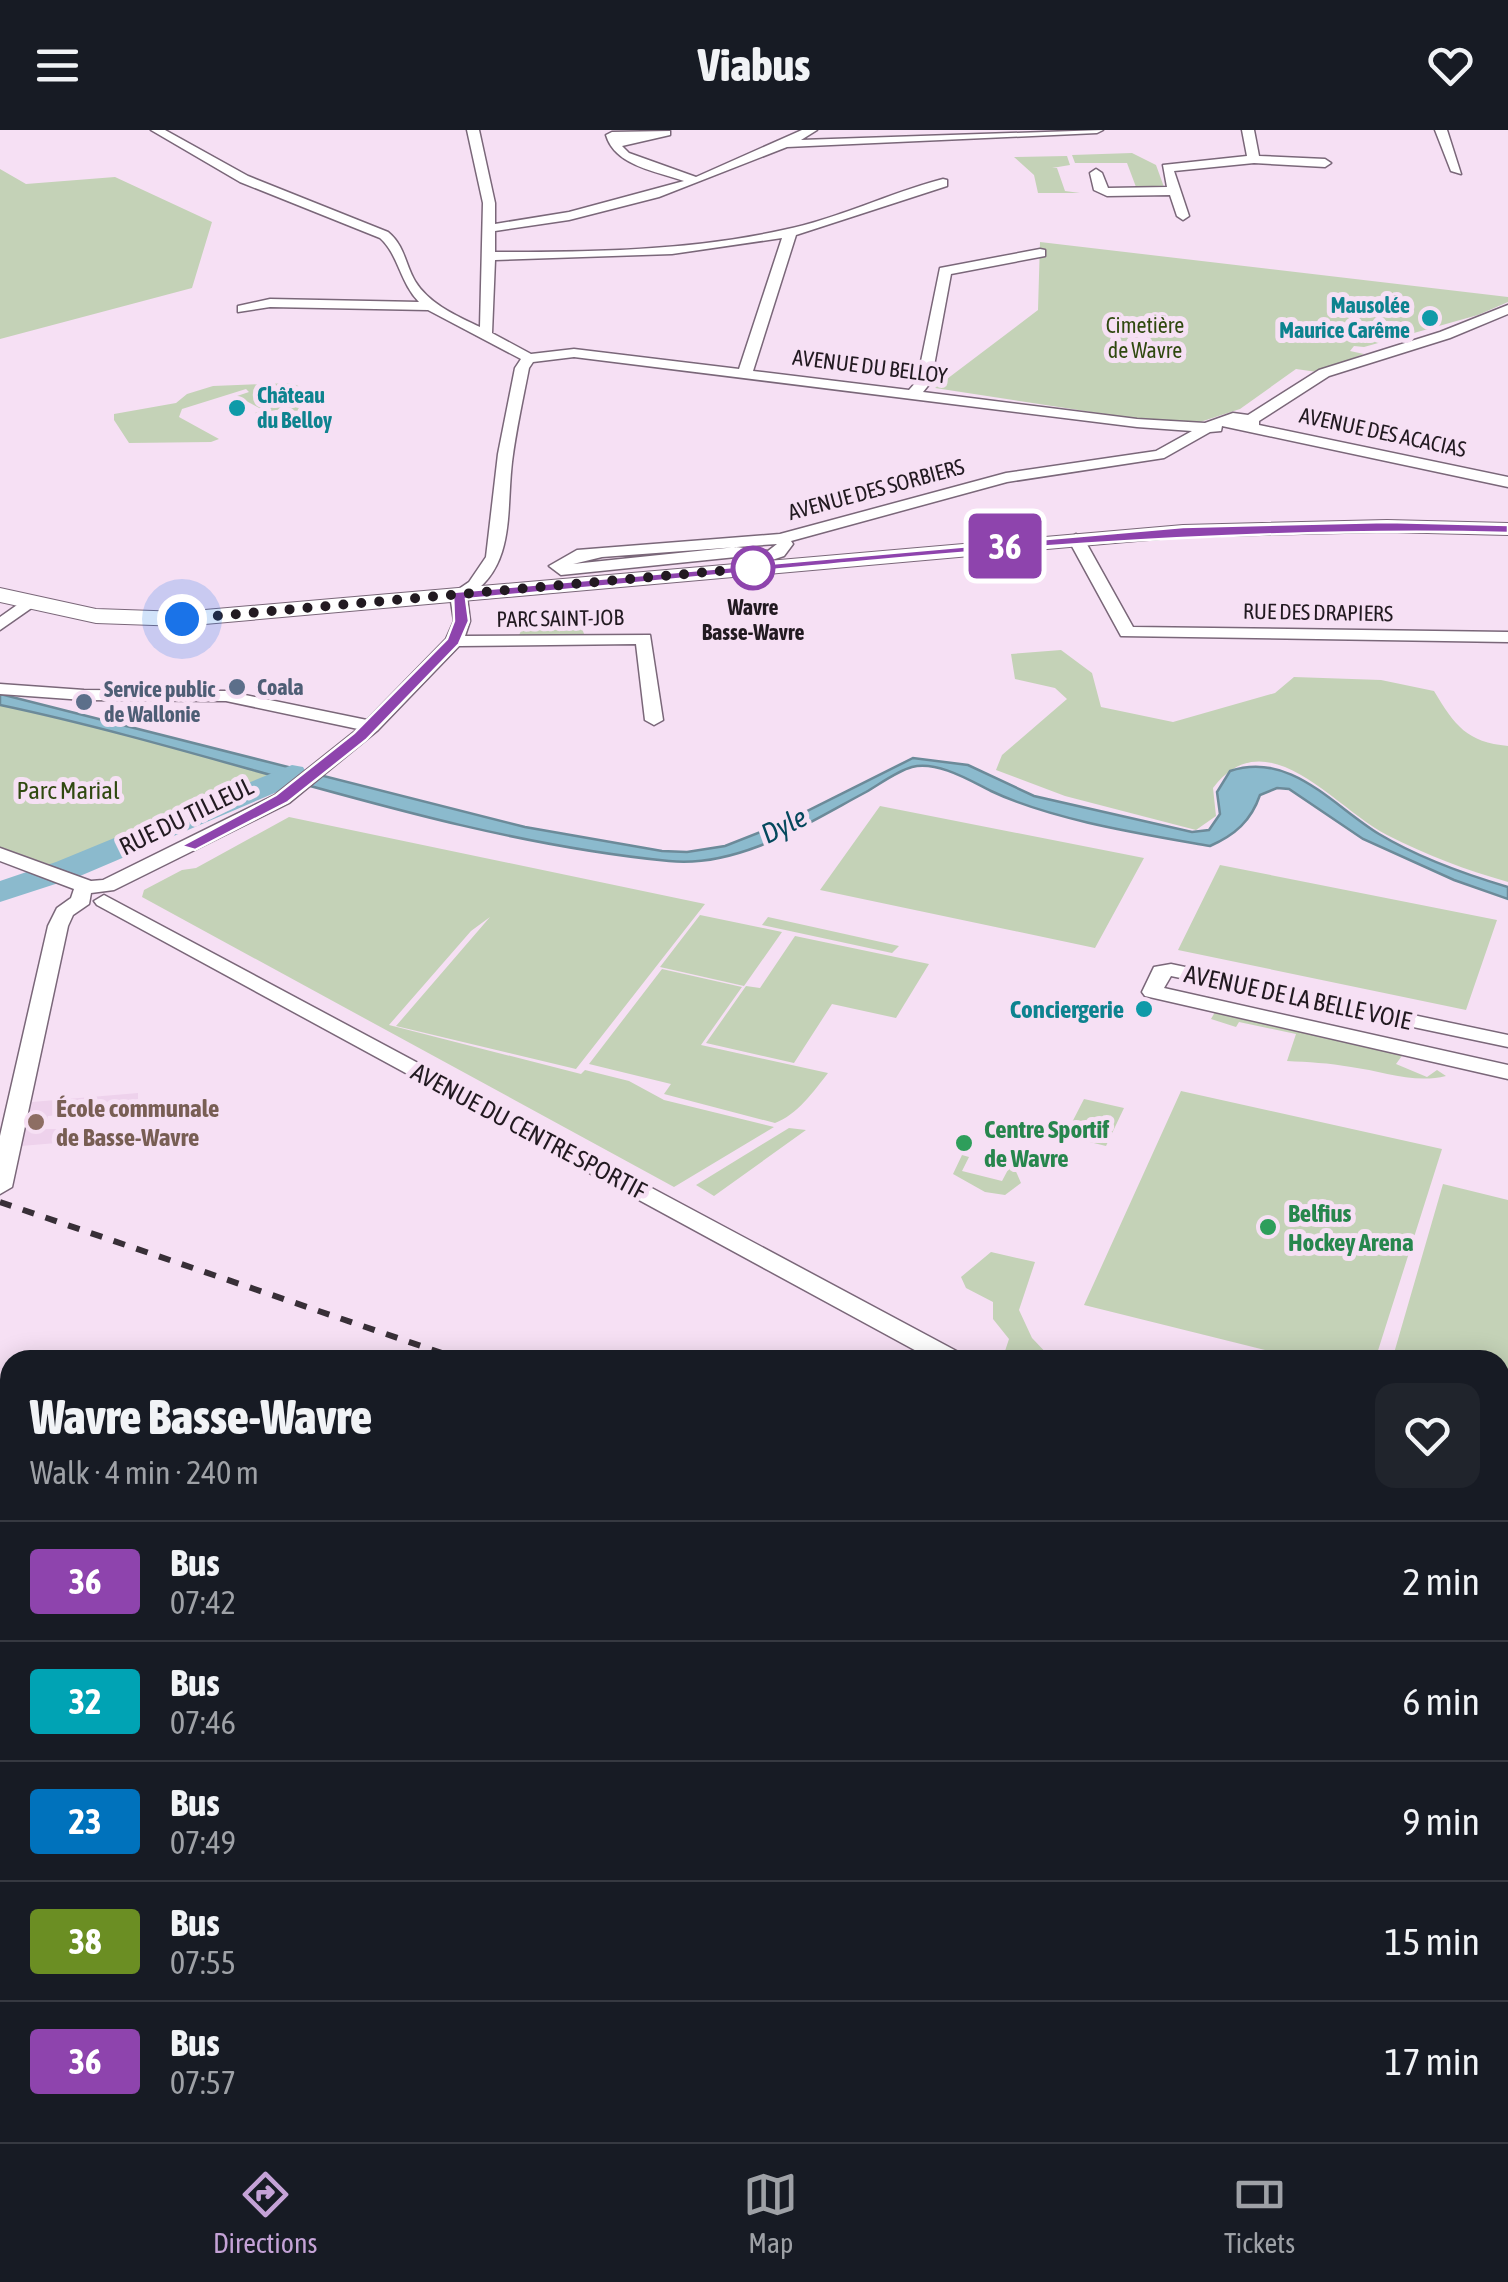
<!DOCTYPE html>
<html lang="en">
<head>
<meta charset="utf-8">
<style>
  body { margin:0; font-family:"Asap Condensed",sans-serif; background:#20242c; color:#f1f3f6; height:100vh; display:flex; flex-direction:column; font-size:38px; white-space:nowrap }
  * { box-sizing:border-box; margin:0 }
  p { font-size:32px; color:#9ea1a6 }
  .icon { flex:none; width:55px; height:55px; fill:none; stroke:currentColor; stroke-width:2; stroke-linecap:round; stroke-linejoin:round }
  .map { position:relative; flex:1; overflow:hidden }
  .sheet { position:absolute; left:0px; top:1220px; width:1510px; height:792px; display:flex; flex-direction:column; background:#171b24; border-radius:30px 30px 0 0; box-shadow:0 5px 25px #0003 }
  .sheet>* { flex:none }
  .badge { padding:0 20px; border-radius:8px; font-size:35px; line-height:65px }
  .you { position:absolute; width:50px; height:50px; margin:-25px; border:8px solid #fff; border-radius:50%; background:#1a73e8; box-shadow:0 0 0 15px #1a73e833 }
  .map>.badge { position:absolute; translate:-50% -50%; box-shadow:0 0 0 5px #fff }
  .round { display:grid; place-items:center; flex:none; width:105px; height:105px; border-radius:20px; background:#20242c }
  .overview { display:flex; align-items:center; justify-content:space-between; height:170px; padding:0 30px }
  h1 { font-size:48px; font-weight:800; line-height:75px }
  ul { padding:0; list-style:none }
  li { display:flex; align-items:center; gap:30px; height:120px; padding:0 30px; border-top:2px solid #363941 }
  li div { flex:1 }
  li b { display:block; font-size:38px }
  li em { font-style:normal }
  li .badge { min-width:110px; font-weight:700; text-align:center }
  header { display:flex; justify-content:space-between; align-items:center; height:130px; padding:0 30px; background:#171b24; font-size:45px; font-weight:800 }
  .menu { display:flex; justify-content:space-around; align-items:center; height:140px; border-top:2px solid #363941; background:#171b24; font-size:28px; color:#9ea1a6 }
  .menu a { display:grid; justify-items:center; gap:5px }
  .menu .current { color:#c4a2d6 }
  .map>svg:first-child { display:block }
  .built { fill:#eed2ec }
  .green { fill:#c4d2b7 }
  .water { fill:#8bbacd; stroke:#6c8a99; stroke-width:2.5 }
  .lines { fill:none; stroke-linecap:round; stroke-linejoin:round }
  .river { fill:#8bbacd; fill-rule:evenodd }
  .street-casing { stroke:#7a6779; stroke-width:3 }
  .secondary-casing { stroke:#7a6779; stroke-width:2 }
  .street { fill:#fff; fill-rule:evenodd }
  .secondary { fill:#fff; fill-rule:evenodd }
  .rail-far1 { stroke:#382f37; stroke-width:6; stroke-dasharray:12 12; stroke-linecap:butt }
  .rail { stroke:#382f37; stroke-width:9; stroke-dasharray:16 16; stroke-linecap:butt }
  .line { fill:#8e44ad; stroke:#fff; stroke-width:2.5 }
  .walk { stroke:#221a21; stroke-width:10; stroke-dasharray:0 18 }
  .culture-dot { fill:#0f9aa8; stroke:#f6e0f4; stroke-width:4 }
  .stop-dot { fill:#fff; stroke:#8e44ad; stroke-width:5 }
  .service-dot { fill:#5c6f8a; stroke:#f6e0f4; stroke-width:4 }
  .education-dot { fill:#8d6e63; stroke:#f6e0f4; stroke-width:4 }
  .leisure-dot { fill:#2e9e5b; stroke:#f6e0f4; stroke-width:4 }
  .labels { text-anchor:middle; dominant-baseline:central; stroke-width:10; stroke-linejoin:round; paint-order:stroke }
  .far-culture-label { font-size:22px; font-weight:bold; fill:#0d838f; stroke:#f6e0f4; text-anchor:end }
  .far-park-label { font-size:22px; fill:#304910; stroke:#f6e0f4 }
  .far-street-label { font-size:22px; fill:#221a21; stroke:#f6e0f4 }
  .far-stop-label { font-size:22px; font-weight:bold; fill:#221a21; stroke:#f6e0f4 }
  .far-service-label { font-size:22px; font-weight:bold; fill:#4e5e75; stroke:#f6e0f4; text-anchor:start }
  .park-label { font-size:25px; fill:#304910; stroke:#f6e0f4 }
  .street-label { font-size:25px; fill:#221a21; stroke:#f6e0f4 }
  .culture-label { font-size:25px; font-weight:bold; fill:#0d838f; stroke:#f6e0f4; text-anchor:end }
  .education-label { font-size:25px; font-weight:bold; fill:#785e54; stroke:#f6e0f4; text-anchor:start }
  .leisure-label { font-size:25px; font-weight:bold; fill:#27864d; stroke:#f6e0f4; text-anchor:start }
  .water-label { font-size:28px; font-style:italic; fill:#05485d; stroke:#f6e0f4 }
</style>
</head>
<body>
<header><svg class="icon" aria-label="menu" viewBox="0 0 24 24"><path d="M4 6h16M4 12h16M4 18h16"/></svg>Viabus<svg class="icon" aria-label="heart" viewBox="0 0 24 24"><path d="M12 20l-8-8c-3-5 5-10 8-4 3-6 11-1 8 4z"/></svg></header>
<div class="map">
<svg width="1508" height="2012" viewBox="0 0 1508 2012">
  <rect width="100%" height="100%" fill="#f6e0f4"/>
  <path class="built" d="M 138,963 L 138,978 L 48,986 L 44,999 L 57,999 L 57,1013 L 21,1016 L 32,972 Z"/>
  <path class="green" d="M 1132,23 L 1156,35 L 1164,57 L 1136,57 L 1127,33 L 1075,33 L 1072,25 Z
    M 1067,26 L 1070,35 L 1052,38 L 1057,38 L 1065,61 L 1080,63 L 1038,63 L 1034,45 L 1014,27 Z
    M 0,39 L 26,54 L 115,47 L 212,92 L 192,158 L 0,209 Z
    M 1040,112 L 1508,167 L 1508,172 L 1478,185 L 1364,217 L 1354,216 L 1350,221 L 1364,224 L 1317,242 L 1296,239 L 1240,279 L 1197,293 L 1144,290 L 935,258 L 1038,180 Z
    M 290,253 L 307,259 L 315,270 C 302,289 288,276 271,281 L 275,290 L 271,293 L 259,290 L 262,287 L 255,283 L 263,280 L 237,266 L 249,262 L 246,259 L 182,279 L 179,287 L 219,309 L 211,312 L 129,313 L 114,290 L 114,284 L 176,273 L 187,264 L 213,256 Z
    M 578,486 L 585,507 L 517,509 L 526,491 Z
    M 1061,520 L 1092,543 L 1101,577 L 1173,592 L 1275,563 L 1294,547 L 1381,550 L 1434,561 C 1455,596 1467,612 1508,616 L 1508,752 C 1466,740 1426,725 1387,705 C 1334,678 1267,587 1213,658 L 1216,686 L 1196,700 L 1065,666 L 996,640 L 1002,625 L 1067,569 L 1055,558 L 1015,549 L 1011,524 Z
    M 0,575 L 149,610 L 278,648 L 59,738 L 0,717 Z
    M 880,676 L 1144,728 L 1095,818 L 820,760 Z
    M 289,687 L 705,774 L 576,939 L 396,896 L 490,787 L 471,801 L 389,895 L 581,944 L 585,940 L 629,951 L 664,970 L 774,997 L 674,1057 L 142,767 L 144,760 L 182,740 L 196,738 Z
    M 1220,735 L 1497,790 L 1466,880 L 1178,820 Z
    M 700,785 L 782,802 L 744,856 L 660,837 Z
    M 768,787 L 899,816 L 892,823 L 762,795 Z
    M 795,806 L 929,834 L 896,888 L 832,874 L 794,933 L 706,913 L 746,856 L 760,858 Z
    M 662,839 L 742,857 L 701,915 L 828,943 C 814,961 797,985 775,993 L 664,964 L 671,954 L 589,934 Z
    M 1215,882 L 1404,923 L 1396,934 L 1427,947 L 1437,940 L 1446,946 C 1414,954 1382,941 1351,937 C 1329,933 1308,932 1287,931 L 1296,904 L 1239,892 L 1236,897 L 1211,889 Z
    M 1181,961 L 1442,1019 L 1375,1230 L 1305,1230 L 1084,1175 Z
    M 1084,969 L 1124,978 L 1106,1016 L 1065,1006 Z
    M 789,998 L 806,1000 L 714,1066 L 696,1055 Z
    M 962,1025 L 969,1027 L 962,1041 L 1002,1051 L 1010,1036 L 1014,1037 L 1021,1053 L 1005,1065 L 985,1062 L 953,1044 Z
    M 1443,1054 L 1508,1070 L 1508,1361 L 1500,1359 L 1500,1230 L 1392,1230 Z
    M 991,1122 L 1035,1132 L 1019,1180 L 1032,1208 L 1053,1230 L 1003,1227 L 1009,1209 L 993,1189 L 993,1172 L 966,1158 L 961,1147 Z"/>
  <path class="water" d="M 0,564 L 525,697 L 662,721 L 687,722 L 725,716 L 783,693 L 913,628 L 968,635 L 1034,666 L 1192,702 L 1209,700 L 1220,684 L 1217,662 L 1230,641 C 1290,621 1332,675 1379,704 C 1419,728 1464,744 1508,757 L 1508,769 L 1454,750 L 1363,709 L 1289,659 L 1277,658 L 1260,665 C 1251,691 1235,705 1210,716 C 1142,704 1052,690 991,661 C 969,650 938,631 912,637 C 897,641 880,654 866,662 C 806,694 739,738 669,731 C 442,709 223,622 0,575 Z"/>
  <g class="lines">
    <path class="river" d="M 292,635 L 303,637 L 307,644 L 303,651 L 80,746 L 0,772 L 0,751 L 56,732 Z"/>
    <defs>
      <path id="street" d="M 151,0 L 165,0 L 248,46 L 388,102 C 405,116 405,134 415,151 C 429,174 457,186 480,197 L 483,73 L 467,0 L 479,0 L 495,73 L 495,94 L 569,82 L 684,51 C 656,41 615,36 606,5 L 612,2 L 670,1 L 670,5 L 622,16 L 629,23 L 696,47 L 802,0 L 817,0 L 801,10 L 1103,0 L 1097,3 L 787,17 L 659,67 L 569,90 L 495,101 L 495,122 C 591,122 688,121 783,100 C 838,89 889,63 943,49 L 947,50 L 947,56 L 796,105 L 753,241 L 909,260 L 917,251 L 940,138 L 1040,119 L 1045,120 L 1045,126 L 951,144 L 931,252 L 923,262 L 1137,289 L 1205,293 L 1233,283 L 1248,285 L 1319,240 L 1440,202 L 1508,175 L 1508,184 L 1450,208 L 1329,246 L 1259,291 L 1259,295 L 1508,347 L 1508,357 L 1222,296 L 1221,301 L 1210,302 L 1164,328 L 1007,352 L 791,411 L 793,414 L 784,426 L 769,431 L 736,427 L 561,445 L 549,436 L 577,420 L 780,404 L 1006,343 L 1156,321 L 1192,301 L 1137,297 L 574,227 L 533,232 L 529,238 C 523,269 516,300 512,332 C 506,382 516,437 467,467 L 470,491 L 465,506 L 650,505 L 663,590 L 654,595 L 645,590 L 636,514 L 459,516 L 378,600 L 289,673 L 114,760 L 91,763 L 89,774 L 73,785 L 68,796 L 12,1057 L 0,1064 L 0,1006 L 48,796 L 57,778 L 71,768 L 74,759 L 0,731 L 0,718 L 91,751 L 103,750 L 275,665 L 358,599 L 226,571 L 84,570 L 0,564 L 0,554 L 84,560 L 226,561 L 367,590 L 446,509 L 454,491 L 450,465 L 469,452 L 486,427 L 498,324 L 515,238 L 521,229 L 428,180 L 270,177 L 238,182 L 238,176 L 270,169 L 419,172 C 400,153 399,125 380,108 L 240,52 ZM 782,108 L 739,239 L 574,219 L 531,224 L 492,203 L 495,130 L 672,124 ZM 777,414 L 768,421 L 736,417 L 573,434 L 602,427 Z
        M 1242,0 L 1254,0 L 1259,26 L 1325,29 L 1331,33 L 1325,37 L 1254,33 L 1174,41 L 1189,86 L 1183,90 L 1177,86 L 1170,65 L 1107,66 L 1094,60 L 1090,43 L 1096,39 L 1102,43 L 1108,58 L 1167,57 L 1163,35 L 1247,26 Z
        M 1435,0 L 1447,0 L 1461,44 L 1451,41 Z
        M 1076,404 L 1084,409 L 1133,497 L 1508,502 L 1508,512 L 1121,506 L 1068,409 Z
        M 27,468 L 35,473 L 33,477 L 0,500 L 0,487 Z
        M 104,765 L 962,1224 L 965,1230 L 933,1230 L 97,775 L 94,771 Z
        M 1171,834 L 1508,905 L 1508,917 L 1171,846 L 1164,858 L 1508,935 L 1508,949 L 1145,866 L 1142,862 L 1154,837 Z
        M 0,1316 L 10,1318 L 10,1336 L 0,1334 Z
        M 1500,1366 L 1508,1366 L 1508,1384 L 1500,1384 Z
        M 1508,1580 L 1508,1606 L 1500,1608 L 1500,1582 Z
        M 1508,1757 L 1508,1783 L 1500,1784 L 1500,1758 Z
        M 733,2002 L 776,2002 L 772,2012 L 728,2012 Z
        M 1012,2002 L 1046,2002 L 1051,2012 L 1016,2012 Z"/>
      <path id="secondary" d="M 1387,390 L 1508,393 L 1508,405 L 1387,402 L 1183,407 L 182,496 L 96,493 L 0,472 L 0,458 L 96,479 L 182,482 L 1183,395 Z"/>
    </defs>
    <use href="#street" class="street-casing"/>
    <use href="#secondary" class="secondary-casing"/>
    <use href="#street" class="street"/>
    <use href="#secondary" class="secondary"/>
    <path class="rail-far1" d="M 0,1072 L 462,1230"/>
    <path class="rail" d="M 1500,1597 L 1508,1600"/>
  </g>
  <path class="line" d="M 1387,392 L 1508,395 L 1508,403 C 1160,394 812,438 466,469 L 469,491 L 459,514 L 366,610 L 288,672 L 195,720 L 181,716 L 276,665 L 354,603 L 447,509 L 454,491 L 453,462 L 1183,397 Z"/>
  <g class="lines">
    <path class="walk" d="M 182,489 L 753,438"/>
  </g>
  <g class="culture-dot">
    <circle cx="1430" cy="188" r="10"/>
    <circle cx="237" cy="278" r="10"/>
    <circle cx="1144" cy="879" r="10"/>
  </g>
  <circle class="stop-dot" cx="753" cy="438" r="20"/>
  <g class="service-dot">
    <circle cx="237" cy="557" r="10"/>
    <circle cx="84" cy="572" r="10"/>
  </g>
  <circle class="education-dot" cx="36" cy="992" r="10"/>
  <g class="leisure-dot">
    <circle cx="964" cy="1013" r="10"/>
    <circle cx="1268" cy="1097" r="10"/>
  </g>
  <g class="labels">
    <g class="far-culture-label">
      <text x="1410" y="175">Mausolée<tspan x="1410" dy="25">Maurice Carême</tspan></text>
      <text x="257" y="265" text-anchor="start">Château<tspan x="257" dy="25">du Belloy</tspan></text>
    </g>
    <g class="far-park-label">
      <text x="1145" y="195">Cimetière<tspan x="1145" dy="25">de Wavre</tspan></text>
    </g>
    <g class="far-street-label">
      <text transform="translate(870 236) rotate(7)">AVENUE DU BELLOY</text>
      <text transform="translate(1383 302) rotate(12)">AVENUE DES ACACIAS</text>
      <text transform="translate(876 359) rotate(-15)">AVENUE DES SORBIERS</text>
      <text transform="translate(1318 482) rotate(1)">RUE DES DRAPIERS</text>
      <text transform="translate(560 488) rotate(-1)">PARC SAINT-JOB</text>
    </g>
    <g class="far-stop-label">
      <text x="753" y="477">Wavre<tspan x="753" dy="25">Basse-Wavre</tspan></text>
    </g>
    <g class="far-service-label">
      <text x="257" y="557">Coala</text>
      <text x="104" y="559">Service public<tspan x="104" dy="25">de Wallonie</tspan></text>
    </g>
    <g class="park-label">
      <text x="68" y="660">Parc Marial</text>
    </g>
    <g class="street-label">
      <text transform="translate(186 686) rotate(-26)">RUE DU TILLEUL</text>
      <text transform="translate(1298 867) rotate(12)">AVENUE DE LA BELLE VOIE</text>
      <text transform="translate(529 1001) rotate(28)">AVENUE DU CENTRE SPORTIF</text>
    </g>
    <g class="culture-label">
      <text x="1124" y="879">Conciergerie</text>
    </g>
    <g class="education-label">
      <text x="56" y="978">École communale<tspan x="56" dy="29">de Basse-Wavre</tspan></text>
    </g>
    <g class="leisure-label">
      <text x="984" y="999">Centre Sportif<tspan x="984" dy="29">de Wavre</tspan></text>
      <text x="1288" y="1083">Belfius<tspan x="1288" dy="29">Hockey Arena</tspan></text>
    </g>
    <g class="water-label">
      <text transform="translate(784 695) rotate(-26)">Dyle</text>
    </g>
  </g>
</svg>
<div class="you" style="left:182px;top:489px"></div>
<b class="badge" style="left:1005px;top:416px;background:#8e44ad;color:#fff">36</b>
<section class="sheet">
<div class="overview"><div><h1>Wavre Basse-Wavre</h1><p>Walk · 4 min · 240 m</p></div><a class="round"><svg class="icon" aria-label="heart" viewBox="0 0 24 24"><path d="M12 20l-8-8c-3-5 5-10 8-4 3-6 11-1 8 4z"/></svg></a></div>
<ul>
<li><span class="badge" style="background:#8e44ad;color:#fff">36</span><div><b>Bus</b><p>07:42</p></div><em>2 min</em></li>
<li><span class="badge" style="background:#00a3b4;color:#fff">32</span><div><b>Bus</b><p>07:46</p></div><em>6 min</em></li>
<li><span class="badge" style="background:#0072bc;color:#fff">23</span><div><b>Bus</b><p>07:49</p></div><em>9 min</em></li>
<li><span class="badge" style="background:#6b8e23;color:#fff">38</span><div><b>Bus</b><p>07:55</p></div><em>15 min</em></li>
<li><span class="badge" style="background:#8e44ad;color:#fff">36</span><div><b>Bus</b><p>07:57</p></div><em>17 min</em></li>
</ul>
</section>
</div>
<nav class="menu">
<a class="current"><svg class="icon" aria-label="directions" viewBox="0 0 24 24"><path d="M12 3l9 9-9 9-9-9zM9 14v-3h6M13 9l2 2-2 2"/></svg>Directions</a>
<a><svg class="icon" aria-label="map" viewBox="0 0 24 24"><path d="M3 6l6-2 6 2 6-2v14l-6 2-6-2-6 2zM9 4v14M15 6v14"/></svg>Map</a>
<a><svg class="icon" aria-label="tickets" viewBox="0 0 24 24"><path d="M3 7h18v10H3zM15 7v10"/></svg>Tickets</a>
</nav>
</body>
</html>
